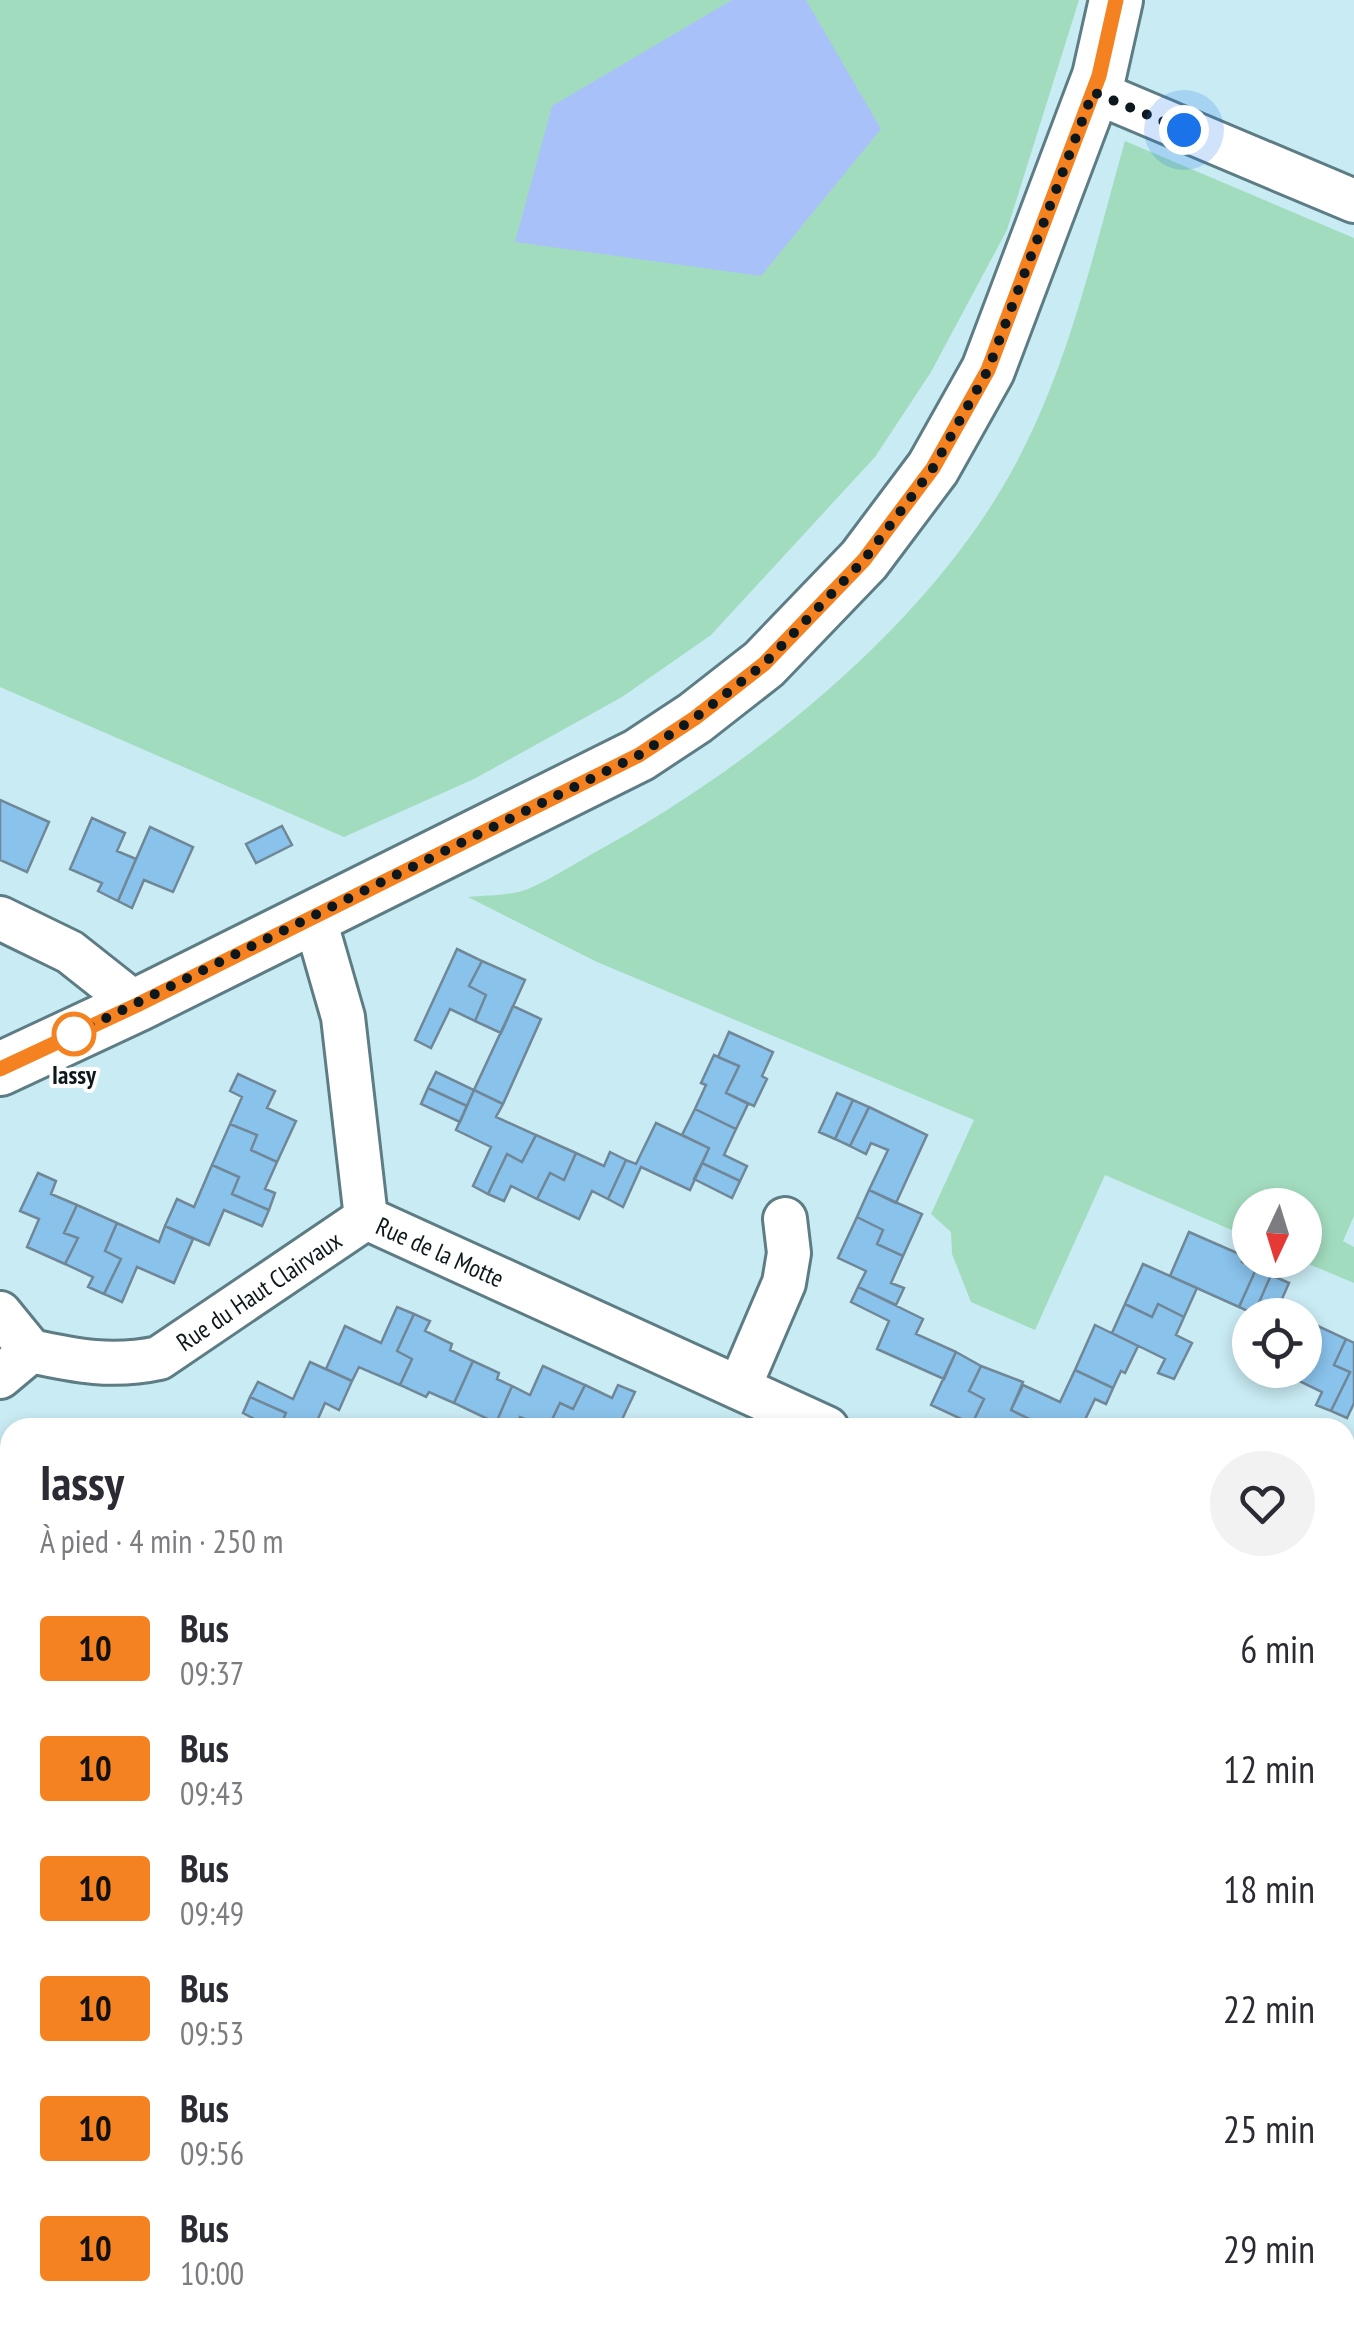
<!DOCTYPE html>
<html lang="fr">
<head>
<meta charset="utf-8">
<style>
  body { margin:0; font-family:"PT Sans Narrow",sans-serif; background:#f2f2f3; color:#2b2b33; height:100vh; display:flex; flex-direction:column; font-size:38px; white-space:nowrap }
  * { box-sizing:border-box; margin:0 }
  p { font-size:32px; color:#7c7c81 }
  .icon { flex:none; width:55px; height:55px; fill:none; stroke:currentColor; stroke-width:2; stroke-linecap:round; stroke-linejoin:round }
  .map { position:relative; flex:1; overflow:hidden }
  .panel { position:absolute; left:0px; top:1418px; width:1355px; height:912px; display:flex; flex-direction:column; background:#fff; border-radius:30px 30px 0 0; box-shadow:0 5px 15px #0003 }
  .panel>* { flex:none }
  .badge { padding:0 20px; border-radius:8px; font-size:35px; line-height:65px }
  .needle { width:65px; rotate:184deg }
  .fabs { position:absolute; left:1232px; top:1188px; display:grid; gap:20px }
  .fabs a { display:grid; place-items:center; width:90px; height:90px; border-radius:50%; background:#fff; box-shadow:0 5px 15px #0003; font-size:50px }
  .you { position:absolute; width:50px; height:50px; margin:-25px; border:8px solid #fff; border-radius:50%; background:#1a73e8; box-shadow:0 0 0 15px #1a73e833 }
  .map>.badge { position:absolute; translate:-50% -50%; box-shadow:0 0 0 5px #fff }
  .round { display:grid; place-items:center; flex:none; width:105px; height:105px; border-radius:52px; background:#f2f2f3 }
  .summary { display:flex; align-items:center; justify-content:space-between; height:170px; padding:0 40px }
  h1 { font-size:48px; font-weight:800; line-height:75px }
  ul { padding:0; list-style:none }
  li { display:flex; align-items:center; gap:30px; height:120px; padding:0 40px }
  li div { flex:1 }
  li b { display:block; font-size:38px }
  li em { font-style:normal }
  li .badge { min-width:110px; font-weight:700; text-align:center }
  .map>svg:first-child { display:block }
  .green { fill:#a2dcbf }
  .water { fill:#a9c1f9 }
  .building { fill:#89c2eb; stroke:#708798; stroke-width:2.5 }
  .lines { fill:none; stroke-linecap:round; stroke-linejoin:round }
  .minor-casing { stroke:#5d7c84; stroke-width:48 }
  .tertiary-casing { stroke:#5d7c84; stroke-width:58 }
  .minor { stroke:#fff; stroke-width:42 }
  .tertiary { stroke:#fff; stroke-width:52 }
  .line-casing { stroke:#fff; stroke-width:22 }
  .line { stroke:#f58220; stroke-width:15 }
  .walk { stroke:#0c181b; stroke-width:10; stroke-dasharray:0 18 }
  .stop-dot { fill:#fff; stroke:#f58220; stroke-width:5 }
  .labels { text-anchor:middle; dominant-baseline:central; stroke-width:8; stroke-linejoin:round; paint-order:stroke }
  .stop-label { font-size:25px; font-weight:bold; fill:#0c181b; stroke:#fff }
  .street-label { font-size:25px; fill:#0c181b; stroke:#fff }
</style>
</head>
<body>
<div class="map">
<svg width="1354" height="2328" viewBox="0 0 1354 2328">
  <rect width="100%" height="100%" fill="#c9ebf4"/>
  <path class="green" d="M 0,0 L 1079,0 L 1007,230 L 931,372 L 875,457 L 711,635 L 622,697 L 474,779 L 344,837 L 0,687 Z
    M 1125,141 L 1354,238 L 1354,1216 L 1343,1241 L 1354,1247 L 1354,1283 L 1299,1260 L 1305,1260 L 1305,1205 L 1250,1205 L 1250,1238 L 1105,1175 L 1035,1330 L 971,1302 L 952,1254 L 951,1232 L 931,1214 L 974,1120 L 597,962 L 468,897 C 486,895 510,896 528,889 C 553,878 577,862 601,849 C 752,766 924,628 1009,476 C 1067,374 1093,254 1125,141 Z"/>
  <path class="water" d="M 732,0 L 806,0 L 881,129 L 761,276 L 515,242 L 552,106 Z"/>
  <path class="building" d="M 0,800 L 49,822 L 27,872 L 0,860 Z
    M 92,818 L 125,833 L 117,851 L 136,859 L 118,901 L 98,891 L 102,883 L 70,869 Z
    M 282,826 L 292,845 L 256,863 L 246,844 Z
    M 150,827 L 193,847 L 173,892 L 144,880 L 132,908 L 118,901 Z
    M 457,949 L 482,961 L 469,986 L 486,995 L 475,1021 L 450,1009 L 431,1048 L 415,1040 Z
    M 482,961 L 525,980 L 501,1033 L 475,1021 L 486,995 L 469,986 Z
    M 513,1006 L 541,1019 L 503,1104 L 474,1090 Z
    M 729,1032 L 773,1052 L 762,1076 L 767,1079 L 754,1106 L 726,1093 L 739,1066 L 718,1057 Z
    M 714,1055 L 739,1066 L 726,1093 L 748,1104 L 736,1129 L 695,1109 L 706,1085 L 701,1083 Z
    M 436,1072 L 474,1090 L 467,1106 L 428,1088 Z
    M 238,1074 L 275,1091 L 267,1108 L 296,1121 L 277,1162 L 251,1150 L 257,1135 L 230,1124 L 242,1097 L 230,1091 Z
    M 428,1088 L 467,1106 L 460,1122 L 421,1104 Z
    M 474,1090 L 503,1104 L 496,1117 L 536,1135 L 522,1162 L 507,1154 L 488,1194 L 473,1186 L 491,1147 L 456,1130 Z
    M 837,1093 L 853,1100 L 835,1139 L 819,1132 Z
    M 853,1100 L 869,1107 L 850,1146 L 835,1139 Z
    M 869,1107 L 927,1135 L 896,1203 L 869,1190 L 888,1150 L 871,1143 L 866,1154 L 850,1146 Z
    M 695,1109 L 736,1129 L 724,1155 L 747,1166 L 740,1181 L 702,1163 L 709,1148 L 682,1135 Z
    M 656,1123 L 709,1148 L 690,1190 L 641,1167 L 623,1207 L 608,1199 L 626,1160 L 636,1164 Z
    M 230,1124 L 257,1135 L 251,1150 L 277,1162 L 265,1189 L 275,1193 L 269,1210 L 232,1194 L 239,1177 L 212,1165 Z
    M 536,1135 L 576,1153 L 564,1180 L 550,1173 L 537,1199 L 511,1186 L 504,1201 L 488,1194 L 507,1154 L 522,1162 Z
    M 610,1152 L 626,1160 L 608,1199 L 592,1191 L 579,1219 L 537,1199 L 550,1173 L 564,1180 L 576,1153 L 604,1166 Z
    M 702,1163 L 740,1181 L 732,1198 L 694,1179 Z
    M 212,1165 L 239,1177 L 232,1194 L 269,1210 L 262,1226 L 224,1210 L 209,1245 L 165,1226 L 177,1199 L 194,1207 Z
    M 38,1173 L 56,1181 L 51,1194 L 77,1205 L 64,1233 L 78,1238 L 65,1264 L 27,1247 L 39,1219 L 20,1211 Z
    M 869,1190 L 922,1214 L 903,1256 L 877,1244 L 883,1230 L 857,1217 Z
    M 77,1205 L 117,1223 L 105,1251 L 121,1259 L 104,1294 L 88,1287 L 93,1277 L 65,1264 L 78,1238 L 64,1233 Z
    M 857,1217 L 883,1230 L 877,1244 L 903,1256 L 891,1283 L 904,1288 L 896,1305 L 858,1287 L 866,1271 L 838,1258 Z
    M 117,1223 L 159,1242 L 165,1226 L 193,1239 L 174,1283 L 137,1267 L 122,1302 L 104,1294 L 121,1259 L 105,1251 Z
    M 1189,1232 L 1244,1256 L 1242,1262 L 1257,1267 L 1239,1307 L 1170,1276 Z
    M 1143,1264 L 1197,1288 L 1184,1317 L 1158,1304 L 1152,1317 L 1125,1304 Z
    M 1257,1267 L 1271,1275 L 1254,1314 L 1239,1307 Z
    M 1271,1275 L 1289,1283 L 1278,1308 L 1293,1315 L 1254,1314 Z
    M 858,1287 L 923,1319 L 916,1334 L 956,1352 L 944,1379 L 877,1349 L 889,1321 L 851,1302 Z
    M 1125,1304 L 1152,1317 L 1158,1304 L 1184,1317 L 1176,1335 L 1192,1343 L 1174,1379 L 1158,1373 L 1165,1359 L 1112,1333 Z
    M 397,1307 L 414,1314 L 397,1351 L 412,1359 L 400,1385 L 359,1367 L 352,1381 L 326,1369 L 345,1326 L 381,1343 Z
    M 414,1314 L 430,1321 L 425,1331 L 452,1344 L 450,1350 L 473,1361 L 454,1403 L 429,1392 L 426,1397 L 400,1385 L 412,1359 L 397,1351 Z
    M 1305,1320 L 1346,1339 L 1334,1365 L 1350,1372 L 1331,1411 L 1316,1405 L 1322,1392 L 1295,1379 L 1299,1370 L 1305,1370 Z
    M 1095,1325 L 1138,1346 L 1125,1373 L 1121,1371 L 1113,1388 L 1075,1370 Z
    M 1346,1339 L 1354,1343 L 1354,1403 L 1347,1418 L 1331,1411 L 1350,1372 L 1334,1365 Z
    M 956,1352 L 981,1366 L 969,1391 L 984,1399 L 972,1424 L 931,1405 Z
    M 473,1361 L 499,1373 L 497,1379 L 512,1386 L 496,1423 L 454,1403 Z
    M 310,1362 L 352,1381 L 339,1410 L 325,1403 L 314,1428 L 279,1428 L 286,1413 L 250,1397 L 258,1382 L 293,1399 Z
    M 543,1366 L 585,1385 L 573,1409 L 560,1403 L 548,1428 L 520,1417 L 515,1428 L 496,1423 L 512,1386 L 530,1395 Z
    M 981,1366 L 1023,1382 L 1011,1410 L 1027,1418 L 1023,1428 L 979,1428 L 972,1424 L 984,1399 L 969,1391 Z
    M 1075,1370 L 1113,1388 L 1106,1404 L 1095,1399 L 1081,1428 L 1048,1428 L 1011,1410 L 1023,1385 L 1060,1402 Z
    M 585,1385 L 612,1398 L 618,1385 L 635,1392 L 618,1428 L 601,1422 L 598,1428 L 548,1428 L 560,1403 L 573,1409 Z
    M 250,1397 L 286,1413 L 279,1428 L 255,1428 L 258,1421 L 243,1413 Z
    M 10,1498 L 10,1536 L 2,1541 L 0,1505 Z
    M 0,2292 L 10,2296 L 10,2320 L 54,2320 L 50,2328 L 0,2328 Z"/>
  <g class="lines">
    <defs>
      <path id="minor" d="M 1093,91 L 1354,201
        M 314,916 L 343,1017 L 366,1218 L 827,1428
        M 0,918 L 70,952 L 137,1005
        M 0,1313 L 31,1351
        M 0,1377 L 31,1351 C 76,1361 113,1368 159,1358 L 366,1218
        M 739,1388 L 784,1283 L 789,1253 L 785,1219
        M 1345,1486 L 1354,1495
        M 1345,1731 L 1354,1722
        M 1345,1765 L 1354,1780
        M 0,2002 L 10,2000
        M 0,2122 L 10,2124"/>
      <path id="tertiary" d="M 0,1069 L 137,1005 L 639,755 L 695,718 L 764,664 L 864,560 L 933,468 L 988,370 L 1099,76 L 1116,0"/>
    </defs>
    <use href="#minor" class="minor-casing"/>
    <use href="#tertiary" class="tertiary-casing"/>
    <use href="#minor" class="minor"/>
    <use href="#tertiary" class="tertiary"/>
  </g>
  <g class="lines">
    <defs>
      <path id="line" d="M 0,1069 L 137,1005 L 639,755 L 695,718 L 764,664 L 864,560 L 933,468 L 988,370 L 1099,76 L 1116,0"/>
    </defs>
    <use href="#line" class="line-casing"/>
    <use href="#line" class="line"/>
    <path class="walk" d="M 74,1034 L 639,755 L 695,718 L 764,664 L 864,560 L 933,468 L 988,370 L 1093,92 L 1184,130"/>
  </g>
  <circle class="stop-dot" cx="74" cy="1034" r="20"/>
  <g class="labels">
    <g class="stop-label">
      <text x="74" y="1075">Iassy</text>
    </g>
    <g class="street-label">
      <text transform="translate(440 1252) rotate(24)">Rue de la Motte</text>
      <text transform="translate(259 1291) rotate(-34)">Rue du Haut Clairvaux</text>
    </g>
  </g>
</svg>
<div class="fabs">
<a><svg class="needle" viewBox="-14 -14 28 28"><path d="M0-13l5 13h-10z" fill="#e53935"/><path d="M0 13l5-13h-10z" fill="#7c7c81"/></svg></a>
<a><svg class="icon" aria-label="locate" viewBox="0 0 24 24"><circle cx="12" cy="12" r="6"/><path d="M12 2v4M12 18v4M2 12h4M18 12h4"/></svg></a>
</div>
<div class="you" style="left:1184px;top:130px"></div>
<section class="panel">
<div class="summary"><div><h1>Iassy</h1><p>À pied · 4 min · 250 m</p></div><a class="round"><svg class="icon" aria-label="heart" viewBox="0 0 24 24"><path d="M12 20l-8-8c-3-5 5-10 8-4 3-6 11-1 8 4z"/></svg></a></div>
<ul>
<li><span class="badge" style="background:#f58220;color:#111">10</span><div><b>Bus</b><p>09:37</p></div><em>6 min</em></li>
<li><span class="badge" style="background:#f58220;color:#111">10</span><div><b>Bus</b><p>09:43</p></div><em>12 min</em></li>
<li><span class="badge" style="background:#f58220;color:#111">10</span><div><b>Bus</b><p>09:49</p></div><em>18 min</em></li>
<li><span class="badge" style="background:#f58220;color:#111">10</span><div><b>Bus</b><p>09:53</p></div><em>22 min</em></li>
<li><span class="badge" style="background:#f58220;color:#111">10</span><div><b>Bus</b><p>09:56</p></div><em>25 min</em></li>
<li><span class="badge" style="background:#f58220;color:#111">10</span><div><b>Bus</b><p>10:00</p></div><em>29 min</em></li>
</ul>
</section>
</div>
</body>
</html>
